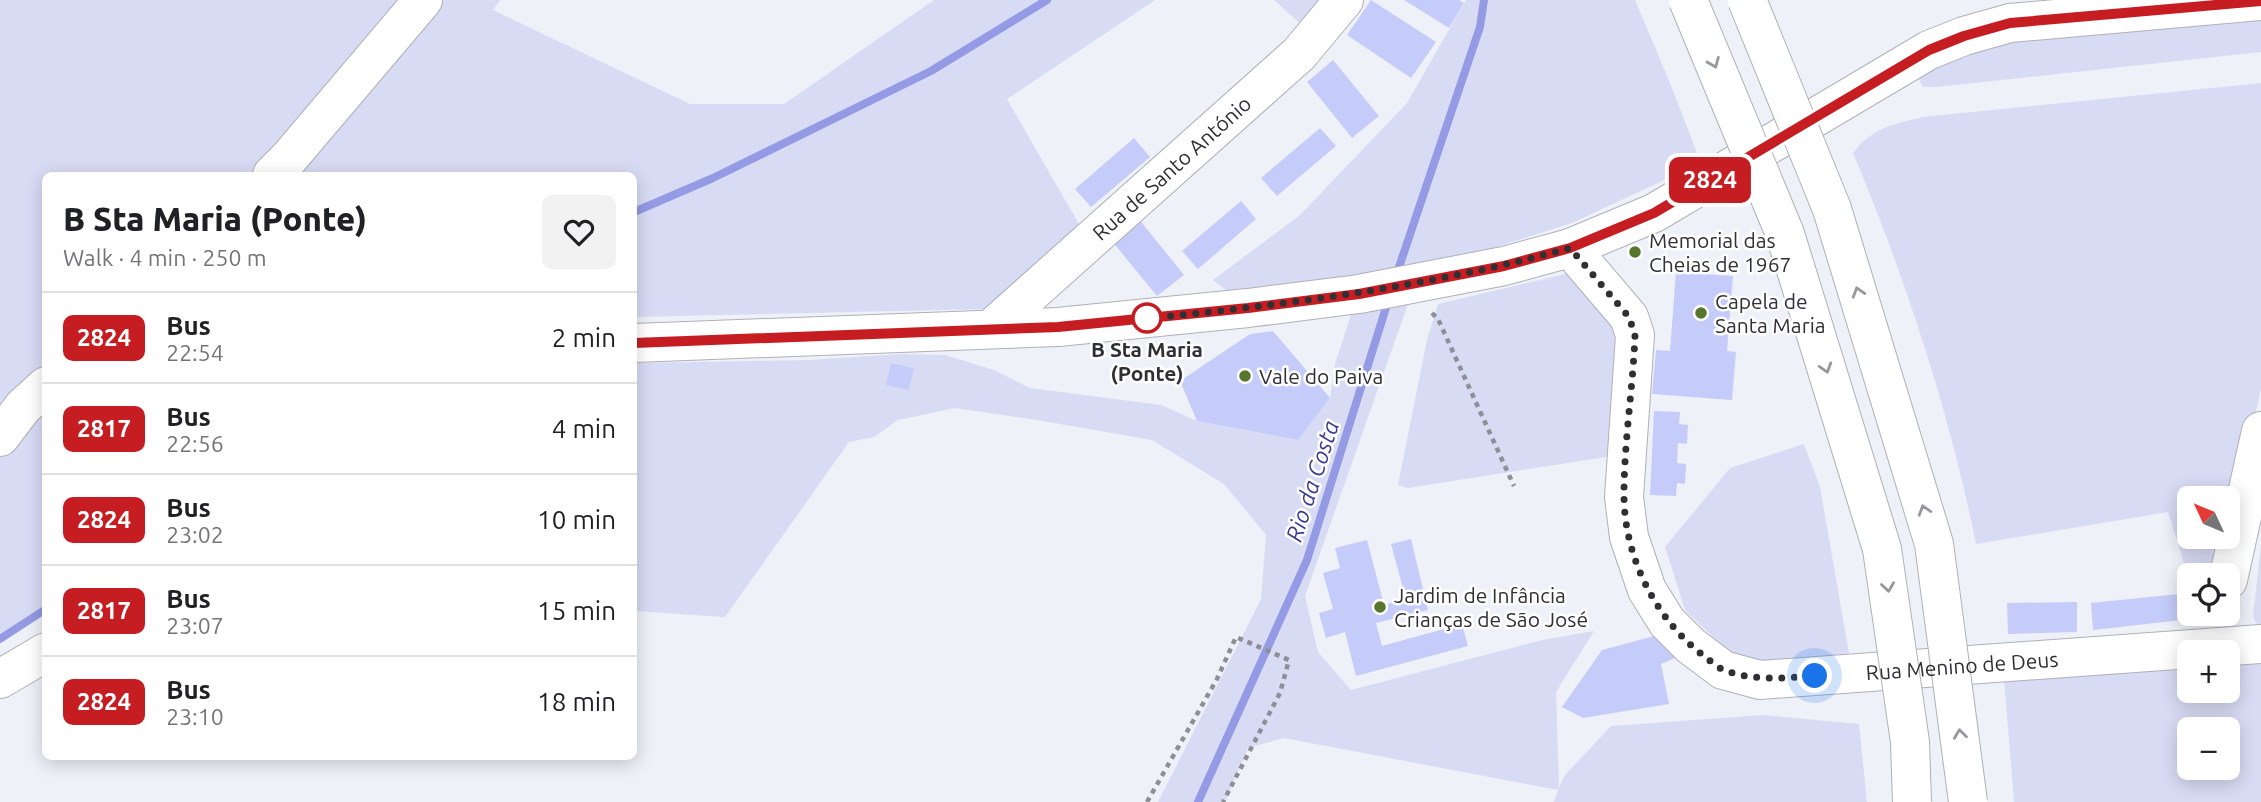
<!DOCTYPE html>
<html lang="en">
<head>
<meta charset="utf-8">
<style>
  body { margin:0; font-family:Ubuntu,sans-serif; background:#f2f2f2; color:#202124; height:100vh; display:flex; flex-direction:column; font-size:26px; white-space:nowrap }
  * { box-sizing:border-box; margin:0 }
  p { font-size:23px; color:#757577 }
  .icon { flex:none; width:38px; height:38px; fill:none; stroke:currentColor; stroke-width:2; stroke-linecap:round; stroke-linejoin:round }
  .map { position:relative; flex:1; overflow:hidden }
  .sheet { position:absolute; left:42px; top:172px; width:595px; height:588px; display:flex; flex-direction:column; background:#fff; border-radius:10px; box-shadow:0 4px 18px #0003 }
  .sheet>* { flex:none }
  .badge { padding:0 14px; border-radius:10px; font-size:24px; line-height:46px }
  .needle { width:46px; rotate:314deg }
  .tools { position:absolute; left:2177px; top:486px; display:grid; gap:14px }
  .tools a { display:grid; place-items:center; width:63px; height:63px; border-radius:10px; background:#fff; box-shadow:0 4px 18px #0003; font-size:35px }
  .you { position:absolute; width:35px; height:35px; margin:-18px; border:5px solid #fff; border-radius:50%; background:#1a73e8; box-shadow:0 0 0 10px #1a73e833 }
  .map>.badge { position:absolute; translate:-50% -50%; box-shadow:0 0 0 4px #fff }
  .round { display:grid; place-items:center; flex:none; width:74px; height:74px; border-radius:10px; background:#f2f2f2 }
  .overview { display:flex; align-items:center; justify-content:space-between; height:119px; padding:0 21px }
  h1 { font-size:33px; font-weight:800; line-height:52px }
  ul { padding:0; list-style:none }
  li { display:flex; align-items:center; gap:21px; height:91px; padding:0 21px; border-top:2px solid #e0e0e0 }
  li div { flex:1 }
  li b { display:block; font-size:26px }
  li em { font-style:normal }
  li .badge { min-width:77px; font-weight:700; text-align:center }
  .map>svg:first-child { display:block }
  .green { fill:#d8dbf4; fill-rule:evenodd }
  .lines { fill:none; stroke-linecap:round; stroke-linejoin:round }
  .stream { stroke:#949ae4; stroke-width:8 }
  .building { fill:#c6ccfa }
  .minor-casing { stroke:#afb0b8; stroke-width:40 }
  .major-casing { stroke:#afb0b8; stroke-width:40 }
  .path { stroke:#8e8f95; stroke-width:4.5; stroke-dasharray:5 5; stroke-linecap:butt }
  .minor { stroke:#fff; stroke-width:38 }
  .major { stroke:#fff; stroke-width:38 }
  .highway-bridge-casing { stroke:#afb0b8; stroke-width:40; stroke-linecap:butt }
  .highway-bridge { stroke:#fff; stroke-width:38 }
  .oneway { stroke:#98989a }
  .line-casing { stroke:#fff; stroke-width:16 }
  .line { stroke:#c61d23; stroke-width:10 }
  .walk { stroke:#303034; stroke-width:7; stroke-dasharray:0 12.6 }
  .poi-dot { fill:#56762d; stroke:#fefefe; stroke-width:2.5 }
  .stop-dot { fill:#fff; stroke:#c61d23; stroke-width:3.5 }
  .labels { text-anchor:middle; dominant-baseline:central; stroke-width:5; stroke-linejoin:round; paint-order:stroke }
  .street-label { font-size:21px; fill:#303034; stroke:#fefefe }
  .poi-label { font-size:21px; fill:#303034; stroke:#fefefe; text-anchor:start }
  .stop-label { font-size:21px; font-weight:bold; fill:#303034; stroke:#fefefe }
  .water-label { font-size:23px; font-style:italic; fill:#3d3a90; stroke:#fefefe }
</style>
</head>
<body>
<div class="map">
<svg width="2261" height="802" viewBox="0 0 2261 802">
  <rect width="100%" height="100%" fill="#eff1f9"/>
  <path class="green" d="M 0,0 L 500,0 L 493,10 L 690,104 L 784,104 L 934,0 L 1155,0 L 1007,99 L 1079,224 L 987,309 L 634,317 L 634,175 L 46,175 L 45,609 L 0,639 Z
    M 1274,0 L 1329,0 L 1307,30 Z
    M 1466,0 L 1635,0 L 1668,78 L 1701,163 L 1572,223 L 1436,266 L 1231,294 L 1213,280 L 1300,215 L 1407,103 Z
    M 2261,16 L 2261,52 L 1937,87 L 1923,87 L 1918,77 L 1949,58 L 2006,43 Z
    M 2261,83 L 2261,389 L 2228,537 L 2228,499 L 2189,499 L 2189,537 L 2228,537 L 2215,571 L 2186,570 L 2168,512 L 1976,544 C 1949,410 1906,280 1853,153 C 1873,127 1892,125 1923,117 Z
    M 1569,273 L 1621,338 L 1617,449 L 1606,457 L 1408,488 L 1398,485 L 1427,340 L 1438,304 Z
    M 1408,304 L 1305,596 L 1318,652 L 1351,690 L 1542,640 L 1594,631 L 1556,692 L 1559,788 L 1565,775 L 1611,726 L 1763,715 L 1859,724 L 1867,802 L 1554,802 L 1558,790 L 1284,738 L 1248,748 L 1225,802 L 1158,802 L 1261,599 L 1266,535 L 1224,484 L 1152,440 L 1037,420 L 955,408 L 898,420 L 874,437 L 849,442 L 725,617 L 634,611 L 634,363 L 809,360 L 901,354 L 945,355 L 994,370 L 1030,388 L 1161,405 L 1197,421 L 1298,440 L 1330,398 L 1335,364 L 1352,312 Z
    M 1804,444 L 1820,487 L 1849,653 L 1776,664 L 1729,653 L 1685,610 L 1665,547 L 1730,468 Z
    M 2261,545 L 2261,626 L 2258,626 L 2253,617 Z
    M 2261,657 L 2261,802 L 2014,802 L 2004,678 L 2189,663 L 2189,691 L 2228,691 L 2228,660 ZM 2189,730 L 2228,730 L 2228,768 L 2189,768 Z"/>
  <g class="lines">
    <path class="stream" d="M 634,212 L 713,178 L 931,71 L 1047,0
      M 1396,276 L 1480,27 L 1484,0
      M 0,639 L 46,609
      M 1198,802 L 1307,560 L 1389,298"/>
  </g>
  <path class="building" d="M 1371,0 L 1436,42 L 1411,78 L 1347,35 Z
    M 1404,0 L 1459,0 L 1464,3 L 1449,28 Z
    M 1333,60 L 1379,116 L 1352,138 L 1307,82 Z
    M 1320,128 L 1336,146 L 1277,196 L 1261,178 Z
    M 1134,138 L 1150,157 L 1091,207 L 1075,189 Z
    M 1241,201 L 1256,219 L 1198,269 L 1182,251 Z
    M 1138,218 L 1184,275 L 1157,296 L 1111,240 Z
    M 1676,272 L 1733,276 L 1727,351 L 1736,352 L 1732,400 L 1652,394 L 1656,350 L 1670,351 Z
    M 1273,331 L 1330,398 L 1298,440 L 1197,421 L 1180,381 L 1250,334 Z
    M 891,363 L 914,368 L 909,390 L 886,385 Z
    M 1654,411 L 1680,412 L 1679,424 L 1688,425 L 1687,444 L 1678,443 L 1677,463 L 1686,464 L 1685,484 L 1677,483 L 1676,496 L 1650,495 Z
    M 1411,539 L 1428,610 L 1376,623 L 1382,646 L 1462,624 L 1468,646 L 1356,676 L 1345,632 L 1326,638 L 1319,613 L 1333,609 L 1323,573 L 1340,568 L 1335,548 L 1367,540 L 1384,605 L 1406,599 L 1391,544 Z
    M 2179,594 L 2182,620 L 2093,630 L 2091,603 Z
    M 2077,602 L 2077,632 L 2008,634 L 2007,603 Z
    M 1658,635 L 1675,658 L 1661,664 L 1669,704 L 1583,718 L 1562,707 L 1602,650 Z"/>
  <g class="lines">
    <defs>
      <g id="minor">
        <path id="s1" d="M 1570,248 L 1629,317 L 1635,335 L 1624,497 L 1629,537 L 1647,590 L 1667,622 L 1691,646 L 1723,670 L 1760,680 L 2261,644"/>
        <path id="s2" d="M 991,329 L 1299,54 L 1344,0"/>
        <path d="M 634,343 L 1058,327 L 1248,308 L 1359,294 L 1504,266 L 1570,248 L 1654,213 L 1929,50 L 1964,36 L 2010,23 L 2261,1"/>
        <path d="M 2228,580 L 2261,431"/>
        <path d="M 0,679 L 46,652"/>
      </g>
      <path id="major" d="M 272,175 L 289,158 L 423,0
        M 0,437 L 23,407 L 46,386"/>
    </defs>
    <use href="#minor" class="minor-casing"/>
    <use href="#major" class="major-casing"/>
    <path class="path" d="M 1432,313 L 1438,319 L 1514,486
      M 1147,802 L 1217,679 L 1236,637 L 1289,660 L 1280,693 L 1223,802"/>
    <use href="#minor" class="minor"/>
    <use href="#major" class="major"/>
    <defs>
      <path id="highway-bridge" d="M 1688,0 L 1785,234 L 1882,549 L 1910,742 L 1912,802
        M 1747,0 L 1832,209 L 1934,544 L 1968,802"/>
    </defs>
    <use href="#highway-bridge" class="highway-bridge-casing"/>
    <use href="#highway-bridge" class="highway-bridge"/>
  </g>
  <defs><path id="oneway-chevron" d="M-2-3.5L2.5 0L-2 3.5" fill="none" stroke-width="1.6" stroke-linecap="round" stroke-linejoin="round" transform="scale(1.75)"/></defs>
  <g class="oneway">
    <use href="#oneway-chevron" transform="translate(1714 63) rotate(68)"/>
    <use href="#oneway-chevron" transform="translate(1858 292) rotate(-107)"/>
    <use href="#oneway-chevron" transform="translate(1826 368) rotate(73)"/>
    <use href="#oneway-chevron" transform="translate(1924 510) rotate(-107)"/>
    <use href="#oneway-chevron" transform="translate(1888 587) rotate(82)"/>
    <use href="#oneway-chevron" transform="translate(1960 734) rotate(-97)"/>
  </g>
  <g class="lines">
    <defs>
      <path id="line" d="M 634,343 L 1058,327 L 1248,308 L 1359,294 L 1504,266 L 1570,248 L 1654,213 L 1929,50 L 1964,36 L 2010,23 L 2261,1"/>
    </defs>
    <use href="#line" class="line-casing"/>
    <use href="#line" class="line"/>
    <path class="walk" d="M 1147,318 L 1140,319 C 1286,305 1428,287 1570,248 L 1629,317 L 1635,335 C 1633,388 1624,442 1624,495 C 1624,556 1655,619 1704,656 C 1711,661 1718,668 1726,671 C 1756,681 1784,678 1815,676"/>
  </g>
  <g class="poi-dot">
    <circle cx="1635" cy="252" r="7"/>
    <circle cx="1701" cy="313" r="7"/>
    <circle cx="1245" cy="376" r="7"/>
    <circle cx="1380" cy="607" r="7"/>
  </g>
  <circle class="stop-dot" cx="1147" cy="318" r="14"/>
  <g class="labels">
    <g class="street-label">
      <text stroke="none"><textPath href="#s2" startOffset="242">Rua de Santo António</textPath></text>
      <text stroke="none"><textPath href="#s1" startOffset="721">Rua Menino de Deus</textPath></text>
    </g>
    <g class="poi-label">
      <text x="1649" y="240">Memorial das<tspan x="1649" dy="24">Cheias de 1967</tspan></text>
      <text x="1715" y="301">Capela de<tspan x="1715" dy="24">Santa Maria</tspan></text>
      <text x="1259" y="376">Vale do Paiva</text>
      <text x="1394" y="595">Jardim de Infância<tspan x="1394" dy="24">Crianças de São José</tspan></text>
    </g>
    <g class="stop-label">
      <text x="1147" y="349">B Sta Maria<tspan x="1147" dy="24">(Ponte)</tspan></text>
    </g>
    <g class="water-label">
      <text transform="translate(1312 481) rotate(-72)">Rio da Costa</text>
    </g>
  </g>
</svg>
<div class="tools">
<a><svg class="needle" viewBox="-14 -14 28 28"><path d="M0-13l5 13h-10z" fill="#e53935"/><path d="M0 13l5-13h-10z" fill="#757577"/></svg></a>
<a><svg class="icon" aria-label="locate" viewBox="0 0 24 24"><circle cx="12" cy="12" r="6"/><path d="M12 2v4M12 18v4M2 12h4M18 12h4"/></svg></a>
<a>+</a>
<a>−</a>
</div>
<div class="you" style="left:1815px;top:676px"></div>
<b class="badge" style="left:1710px;top:180px;background:#c61d23;color:#fff">2824</b>
<section class="sheet">
<div class="overview"><div><h1>B Sta Maria (Ponte)</h1><p>Walk · 4 min · 250 m</p></div><a class="round"><svg class="icon" aria-label="heart" viewBox="0 0 24 24"><path d="M12 20l-8-8c-3-5 5-10 8-4 3-6 11-1 8 4z"/></svg></a></div>
<ul>
<li><span class="badge" style="background:#c61d23;color:#fff">2824</span><div><b>Bus</b><p>22:54</p></div><em>2 min</em></li>
<li><span class="badge" style="background:#c61d23;color:#fff">2817</span><div><b>Bus</b><p>22:56</p></div><em>4 min</em></li>
<li><span class="badge" style="background:#c61d23;color:#fff">2824</span><div><b>Bus</b><p>23:02</p></div><em>10 min</em></li>
<li><span class="badge" style="background:#c61d23;color:#fff">2817</span><div><b>Bus</b><p>23:07</p></div><em>15 min</em></li>
<li><span class="badge" style="background:#c61d23;color:#fff">2824</span><div><b>Bus</b><p>23:10</p></div><em>18 min</em></li>
</ul>
</section>
</div>
</body>
</html>
